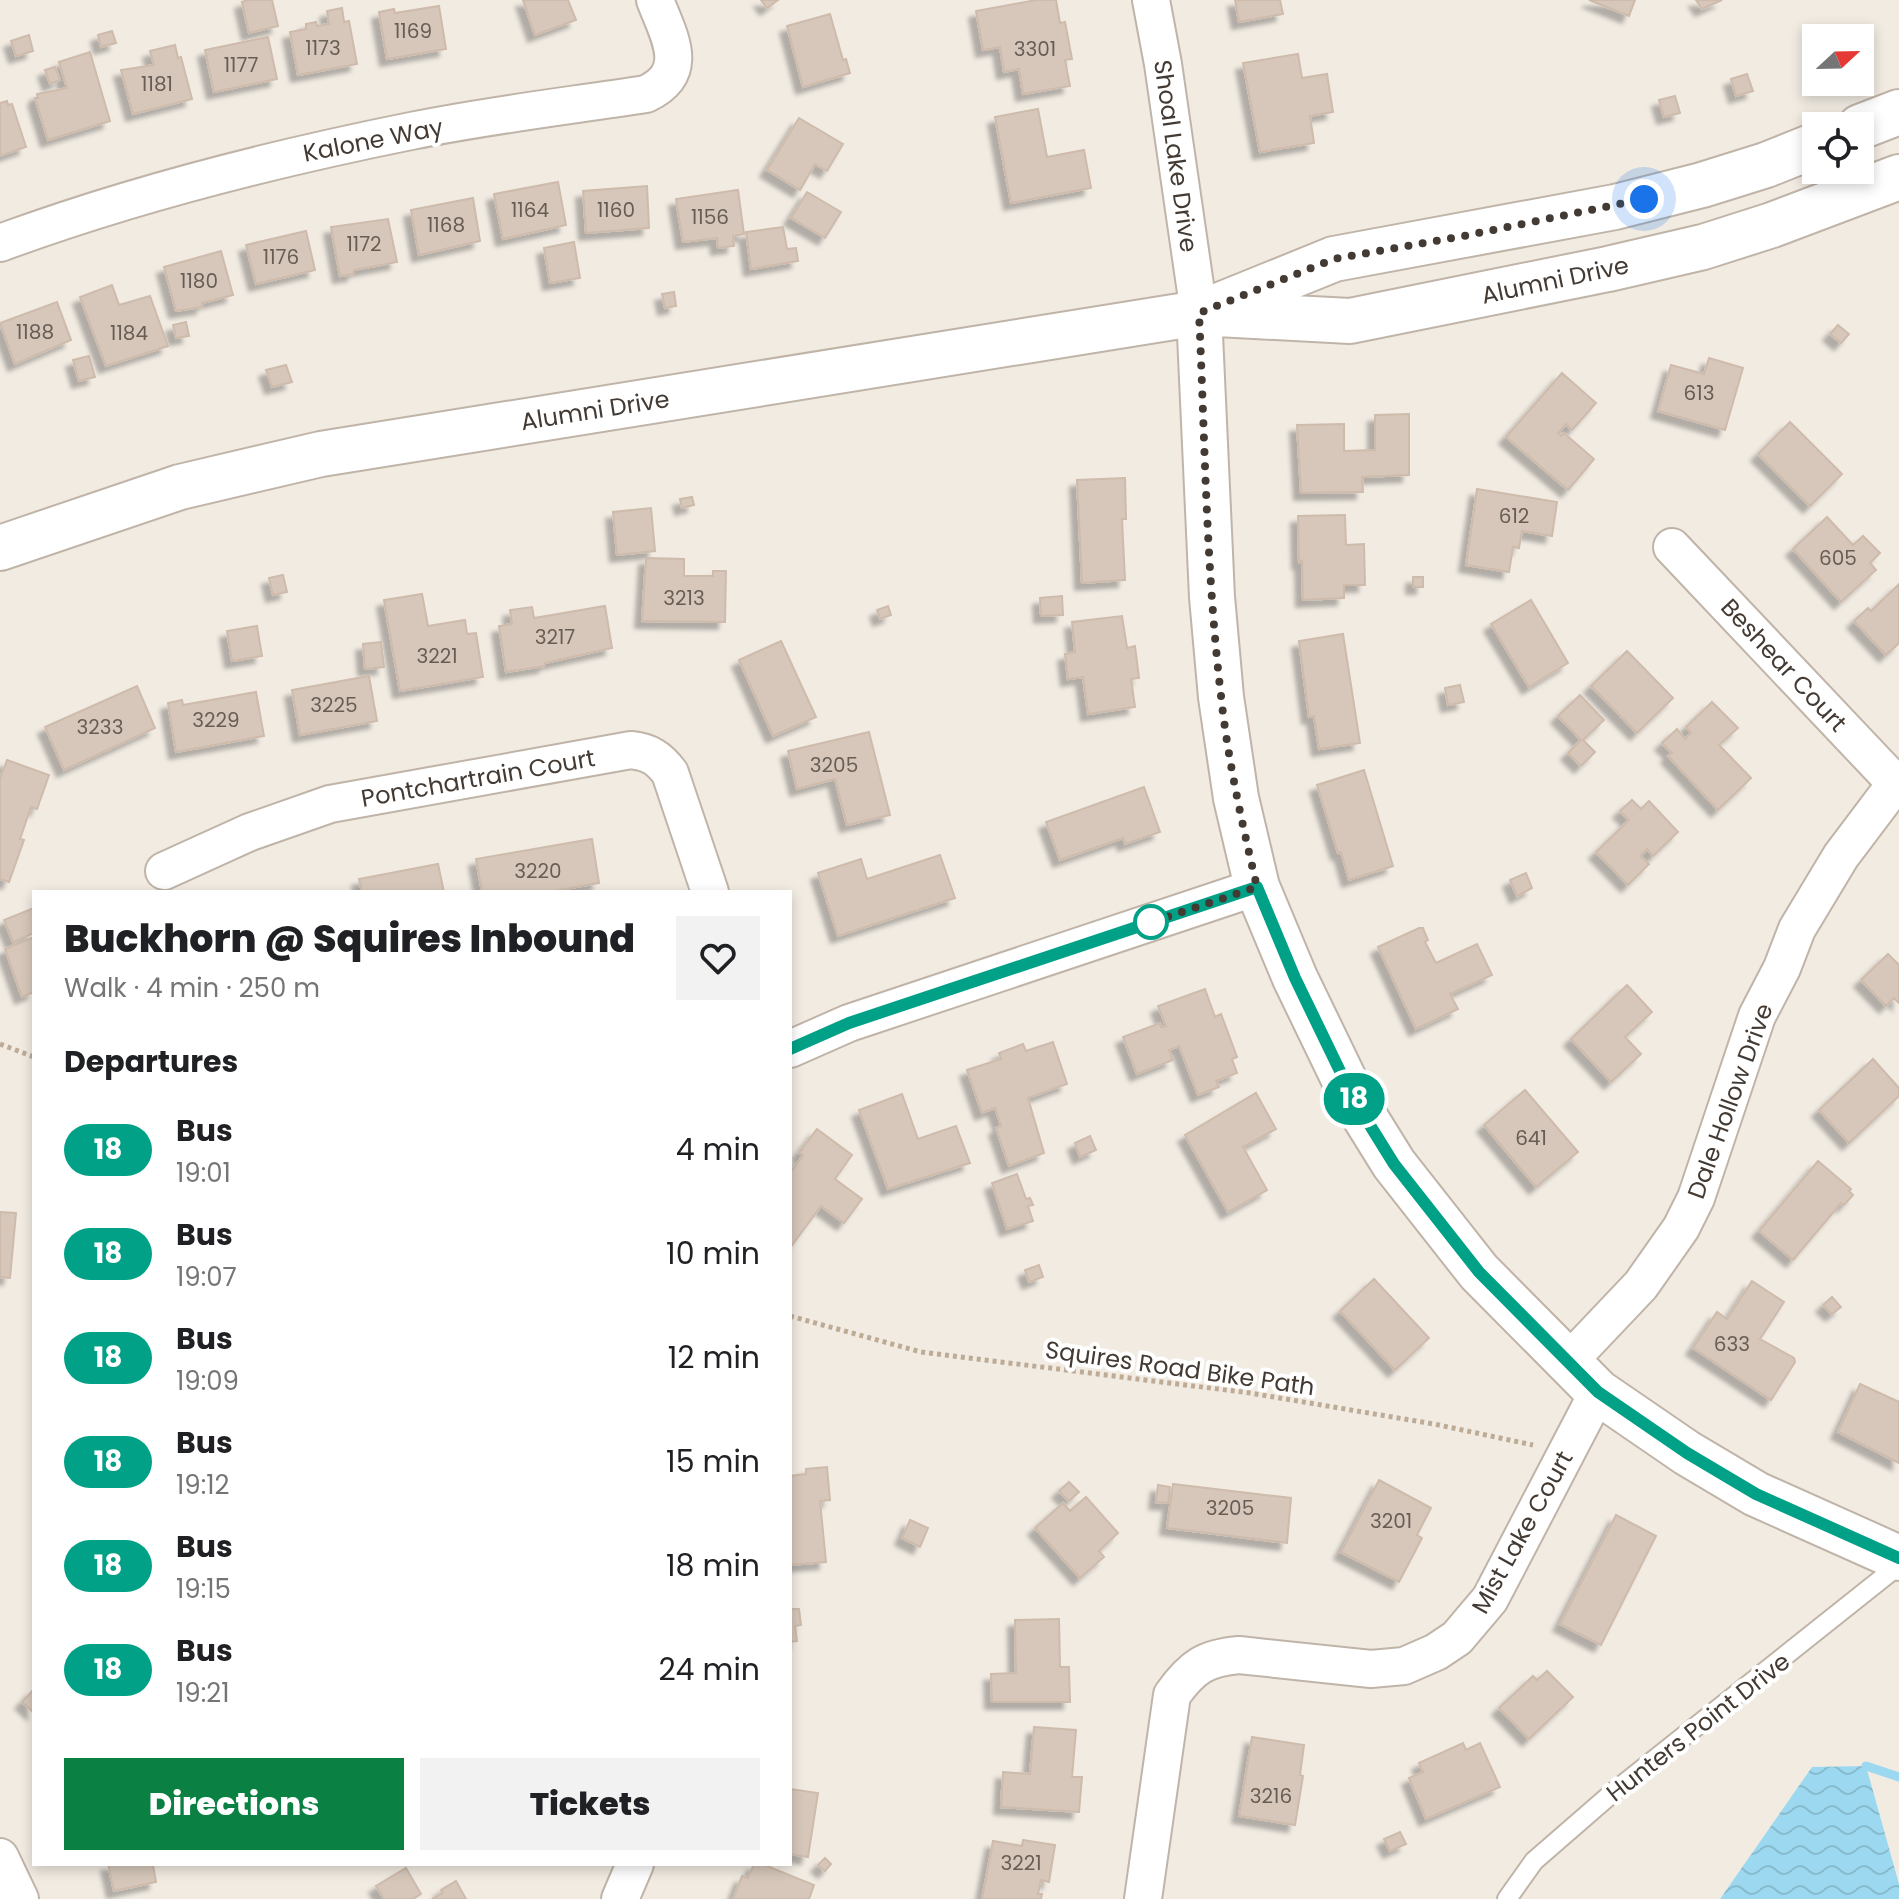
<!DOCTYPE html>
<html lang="en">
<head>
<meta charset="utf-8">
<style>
  body { margin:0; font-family:Poppins,sans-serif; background:#f2f2f2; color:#202124; height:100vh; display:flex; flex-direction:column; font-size:30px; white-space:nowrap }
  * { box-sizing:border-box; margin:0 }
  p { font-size:26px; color:#757577 }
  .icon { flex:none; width:44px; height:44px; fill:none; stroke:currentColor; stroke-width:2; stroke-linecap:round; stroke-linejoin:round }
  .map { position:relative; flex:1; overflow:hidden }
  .side { position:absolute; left:32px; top:890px; width:760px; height:976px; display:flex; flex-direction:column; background:#fff; border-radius:0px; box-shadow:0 4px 12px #0003 }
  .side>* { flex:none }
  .badge { padding:0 16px; border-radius:26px; font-size:28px; line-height:52px }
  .needle { width:52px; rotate:68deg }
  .tools { position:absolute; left:1802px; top:24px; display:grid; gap:16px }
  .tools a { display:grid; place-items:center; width:72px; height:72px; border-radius:0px; background:#fff; box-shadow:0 4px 12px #0003; font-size:40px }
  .you { position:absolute; width:40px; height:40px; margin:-20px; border:6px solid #fff; border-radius:50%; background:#1a73e8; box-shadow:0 0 0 12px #1a73e833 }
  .map>.badge { position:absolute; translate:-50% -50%; box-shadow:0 0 0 4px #fff }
  h2 { padding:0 32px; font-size:30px; line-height:72px }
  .round { display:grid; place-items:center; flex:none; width:84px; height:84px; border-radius:0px; background:#f2f2f2 }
  .overview { display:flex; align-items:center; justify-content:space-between; height:136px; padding:0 32px }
  h1 { font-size:38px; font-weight:800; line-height:60px }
  .action { display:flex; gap:16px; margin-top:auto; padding:16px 32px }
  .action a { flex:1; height:92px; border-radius:0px; background:#0b8043; color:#fff; font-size:32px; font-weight:800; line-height:92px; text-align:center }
  .action a+a { background:#f2f2f2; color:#202124 }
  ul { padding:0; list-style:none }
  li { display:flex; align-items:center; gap:24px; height:104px; padding:0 32px }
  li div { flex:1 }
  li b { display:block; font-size:30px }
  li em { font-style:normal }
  li .badge { min-width:88px; font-weight:700; text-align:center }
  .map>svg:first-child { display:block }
  .water { fill:url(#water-waves) }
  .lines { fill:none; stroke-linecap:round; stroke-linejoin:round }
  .stream { stroke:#9cd9f0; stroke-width:9 }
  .building { fill:#d6c7ba; stroke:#cebbab; stroke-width:2; filter:url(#shadow) }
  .service-casing { stroke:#c0b4a8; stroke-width:22 }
  .minor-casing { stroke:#c0b4a8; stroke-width:40 }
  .tertiary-casing { stroke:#c0b4a8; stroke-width:48 }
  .path { stroke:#beab96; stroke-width:5; stroke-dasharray:4 4; stroke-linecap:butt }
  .service { stroke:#fff; stroke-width:18 }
  .minor { stroke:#fff; stroke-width:36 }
  .tertiary { stroke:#fff; stroke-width:44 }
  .line-casing { stroke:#fff; stroke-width:18 }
  .line { stroke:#00a186; stroke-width:12 }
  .walk { stroke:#433a33; stroke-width:8; stroke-dasharray:0 14.4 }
  .stop-dot { fill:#fff; stroke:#00a186; stroke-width:4 }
  .labels { text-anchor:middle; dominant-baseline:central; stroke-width:8; stroke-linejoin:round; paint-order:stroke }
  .number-label { font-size:20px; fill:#685d55 }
  .street-label { font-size:24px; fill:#433a33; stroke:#fff }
</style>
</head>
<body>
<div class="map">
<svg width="1899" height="1899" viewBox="0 0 1899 1899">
  <defs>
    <pattern id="water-waves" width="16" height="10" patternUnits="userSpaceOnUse" patternTransform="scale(2)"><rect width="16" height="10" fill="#9cd9f0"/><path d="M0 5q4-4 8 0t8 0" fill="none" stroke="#88bbce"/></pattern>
    <filter id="shadow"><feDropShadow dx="-7" dy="7" stdDeviation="2" flood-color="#0004"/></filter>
  </defs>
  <rect width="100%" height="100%" fill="#f1ebe2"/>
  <path class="water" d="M 1866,1766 L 1899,1884 L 1899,1899 L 1720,1899 L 1812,1767 Z"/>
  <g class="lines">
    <path class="stream" d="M 1866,1766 L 1899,1777"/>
  </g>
  <path class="building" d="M 248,0 L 272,0 L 278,26 L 249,33 L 242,2 Z
    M 523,0 L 568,0 L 576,20 L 535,35 Z
    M 761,0 L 778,0 L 767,8 Z
    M 1036,0 L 1056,0 L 1060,23 L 1065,22 L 1072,59 L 1065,60 L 1070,86 L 1023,94 L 1019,69 L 1004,72 L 1000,47 L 983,50 L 976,11 Z
    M 1235,0 L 1280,0 L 1283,14 L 1239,22 Z
    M 1589,0 L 1635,0 L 1629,16 Z
    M 1696,0 L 1722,0 L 1702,9 Z
    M 439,6 L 446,49 L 387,59 L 379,12 L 394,9 L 395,13 Z
    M 342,8 L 344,22 L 349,21 L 357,64 L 298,75 L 290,32 L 306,29 L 306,24 L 316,22 L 317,26 L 329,24 L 327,11 Z
    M 830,14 L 843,60 L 846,59 L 850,73 L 803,87 L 787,26 Z
    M 112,31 L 116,43 L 101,47 L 98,35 Z
    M 29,35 L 33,51 L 16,56 L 11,41 Z
    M 268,37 L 277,79 L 214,92 L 205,50 Z
    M 175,45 L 178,58 L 181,57 L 192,99 L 133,114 L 121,70 L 154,65 L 150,51 Z
    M 90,52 L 110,121 L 48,140 L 35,98 L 38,98 L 37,94 L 67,88 L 59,62 Z
    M 1298,54 L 1302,78 L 1327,74 L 1333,112 L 1310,116 L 1314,143 L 1260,152 L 1243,63 Z
    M 55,67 L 60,80 L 50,84 L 45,70 Z
    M 1747,74 L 1753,91 L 1736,96 L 1731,79 Z
    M 1675,96 L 1680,113 L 1664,117 L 1659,100 Z
    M 7,101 L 8,105 L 12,104 L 26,147 L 0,156 L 0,103 Z
    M 1038,109 L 1047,157 L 1084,150 L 1091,188 L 1011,203 L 995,117 Z
    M 799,118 L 843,144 L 827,171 L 815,164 L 800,190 L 767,170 Z
    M 558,182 L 566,225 L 503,239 L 494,194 Z
    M 647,186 L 649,228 L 586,233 L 583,191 Z
    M 738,190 L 744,234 L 733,236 L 734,246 L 718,248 L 717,238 L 683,242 L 676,199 Z
    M 807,192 L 841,212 L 825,238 L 791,218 Z
    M 473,198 L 480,241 L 419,255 L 411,210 Z
    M 388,219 L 397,262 L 354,270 L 354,274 L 340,276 L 331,227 Z
    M 783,227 L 787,249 L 796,248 L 798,261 L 751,269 L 746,232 Z
    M 306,231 L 315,270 L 256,284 L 246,245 Z
    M 574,242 L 580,278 L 550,283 L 544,248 Z
    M 221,251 L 233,295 L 202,303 L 203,307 L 176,311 L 164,267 Z
    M 112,285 L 119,305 L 150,296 L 168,346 L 106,366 L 80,297 Z
    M 674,292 L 676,306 L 665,308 L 662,294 Z
    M 57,302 L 71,340 L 15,364 L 0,323 Z
    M 186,322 L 189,336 L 176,338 L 173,325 Z
    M 1838,325 L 1849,334 L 1841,343 L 1830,334 Z
    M 89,356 L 95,377 L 79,381 L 73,360 Z
    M 1709,358 L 1743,368 L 1725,430 L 1658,411 L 1671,365 L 1704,374 Z
    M 286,365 L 292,382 L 272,387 L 266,370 Z
    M 1562,373 L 1596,403 L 1572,430 L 1566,424 L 1558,433 L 1561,436 L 1564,433 L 1594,459 L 1568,490 L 1506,437 Z
    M 1409,414 L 1409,475 L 1362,477 L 1363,492 L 1301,493 L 1297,425 L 1344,424 L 1344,451 L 1375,450 L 1375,415 Z
    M 1790,422 L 1842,474 L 1810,506 L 1758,454 Z
    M 1125,478 L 1126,519 L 1122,519 L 1125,580 L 1082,583 L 1077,480 Z
    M 1477,489 L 1557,502 L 1552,536 L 1522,531 L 1519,548 L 1513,547 L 1509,572 L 1466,565 Z
    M 692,497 L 694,505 L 682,508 L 680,499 Z
    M 651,508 L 655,551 L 617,555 L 613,512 Z
    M 1345,515 L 1346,545 L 1364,544 L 1365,585 L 1344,585 L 1344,598 L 1303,600 L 1302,561 L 1299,562 L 1298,516 Z
    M 1827,517 L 1853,545 L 1863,536 L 1880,553 L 1870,563 L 1876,570 L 1841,602 L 1793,549 Z
    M 646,558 L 684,559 L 684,576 L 713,576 L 713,571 L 726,571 L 725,622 L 642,621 Z
    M 283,575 L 287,592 L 273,595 L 269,578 Z
    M 1413,577 L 1423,577 L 1423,587 L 1413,587 Z
    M 1899,584 L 1899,643 L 1886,655 L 1854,621 L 1868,608 L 1871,611 Z
    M 422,594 L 428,626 L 465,620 L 467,634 L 476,633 L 483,677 L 400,691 L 384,600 Z
    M 1062,596 L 1063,615 L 1041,616 L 1040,598 Z
    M 1531,600 L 1568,663 L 1529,687 L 1491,624 Z
    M 605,606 L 612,648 L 545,663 L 545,666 L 506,672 L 499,626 L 512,624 L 510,610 L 532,607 L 534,618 Z
    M 888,606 L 891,615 L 880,619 L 877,610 Z
    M 1122,616 L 1127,648 L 1135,646 L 1139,678 L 1131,679 L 1135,707 L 1088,714 L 1083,677 L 1068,679 L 1065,654 L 1075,652 L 1072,622 Z
    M 257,626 L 262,656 L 232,661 L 227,631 Z
    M 1343,634 L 1360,743 L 1319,749 L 1314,716 L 1309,717 L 1299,641 Z
    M 781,641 L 816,717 L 773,736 L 739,660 Z
    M 381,642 L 384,667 L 365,669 L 363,644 Z
    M 1627,651 L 1673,698 L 1637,733 L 1591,686 Z
    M 369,676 L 377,721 L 300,735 L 292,690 Z
    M 1460,685 L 1464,702 L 1448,705 L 1445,688 Z
    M 137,686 L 155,728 L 64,770 L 45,727 Z
    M 256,692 L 264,736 L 176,752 L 168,703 L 182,700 L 183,705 Z
    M 1580,695 L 1604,720 L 1583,740 L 1595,752 L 1581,766 L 1568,753 L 1581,740 L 1558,716 Z
    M 1712,702 L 1738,728 L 1719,745 L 1751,778 L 1718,810 L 1668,756 L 1672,753 L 1662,743 L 1677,729 L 1685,739 L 1691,733 L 1686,727 Z
    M 869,732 L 890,815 L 847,825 L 835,779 L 797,789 L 788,751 Z
    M 7,760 L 49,775 L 37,809 L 31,807 L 20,839 L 24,840 L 9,882 L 0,879 L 0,779 Z
    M 1364,770 L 1393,866 L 1349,880 L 1341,852 L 1338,853 L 1317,785 Z
    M 1144,787 L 1160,832 L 1125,844 L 1123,838 L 1060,860 L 1046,822 Z
    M 1632,800 L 1641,809 L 1649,801 L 1678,832 L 1653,856 L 1647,849 L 1640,856 L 1649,864 L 1628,885 L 1596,852 L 1629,820 L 1620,811 Z
    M 592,839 L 599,883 L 548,892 L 482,892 L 476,859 Z
    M 940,855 L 955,898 L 838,936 L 818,873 L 861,859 L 867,879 Z
    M 438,864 L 444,892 L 362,892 L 359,879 Z
    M 1526,873 L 1532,888 L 1517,896 L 1510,880 Z
    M 34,908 L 34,933 L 13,942 L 4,920 Z
    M 1419,928 L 1423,928 L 1428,940 L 1425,942 L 1436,963 L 1477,944 L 1492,975 L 1450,994 L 1458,1009 L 1416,1029 L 1378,947 Z
    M 34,937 L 34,992 L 22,997 L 5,949 Z
    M 1888,954 L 1899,965 L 1899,1003 L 1894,998 L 1886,1006 L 1861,980 Z
    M 1627,985 L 1652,1012 L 1625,1037 L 1641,1054 L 1611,1082 L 1571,1039 Z
    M 1205,989 L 1215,1017 L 1221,1014 L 1237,1057 L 1232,1059 L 1237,1073 L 1216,1081 L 1219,1087 L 1198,1095 L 1179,1046 L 1169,1050 L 1173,1060 L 1137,1074 L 1123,1037 L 1160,1023 L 1161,1027 L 1166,1026 L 1158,1006 Z
    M 1053,1042 L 1067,1084 L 1028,1098 L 1044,1153 L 1009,1166 L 996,1128 L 1001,1126 L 995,1108 L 982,1113 L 967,1070 L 1001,1059 L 999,1053 L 1023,1044 L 1026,1051 Z
    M 1873,1059 L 1899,1088 L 1899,1096 L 1849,1143 L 1819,1110 Z
    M 1525,1090 L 1578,1152 L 1536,1187 L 1484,1125 Z
    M 1256,1093 L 1276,1129 L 1243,1147 L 1267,1190 L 1228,1212 L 1185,1135 Z
    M 902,1094 L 918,1139 L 956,1126 L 970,1163 L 888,1189 L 859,1110 Z
    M 817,1129 L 852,1155 L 835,1179 L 862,1199 L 844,1223 L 821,1206 L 790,1248 L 790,1173 L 803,1155 L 799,1153 Z
    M 1090,1136 L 1096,1150 L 1080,1157 L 1075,1143 Z
    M 1818,1161 L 1851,1189 L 1849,1191 L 1853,1195 L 1844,1205 L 1841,1203 L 1793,1260 L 1759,1231 Z
    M 1017,1174 L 1026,1199 L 1030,1198 L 1033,1205 L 1028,1206 L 1033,1221 L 1007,1229 L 992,1183 Z
    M 0,1212 L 16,1213 L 10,1278 L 0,1277 Z
    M 1039,1265 L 1043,1277 L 1029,1282 L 1025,1270 Z
    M 1374,1279 L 1429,1338 L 1395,1370 L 1340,1311 Z
    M 1752,1281 L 1784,1302 L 1760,1339 L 1794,1358 L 1795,1362 L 1771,1400 L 1693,1348 L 1717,1312 L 1727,1319 Z
    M 1832,1297 L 1841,1307 L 1832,1314 L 1823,1305 Z
    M 1860,1384 L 1899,1402 L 1899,1463 L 1838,1432 Z
    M 827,1467 L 830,1500 L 820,1501 L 826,1562 L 790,1565 L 790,1476 L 806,1474 L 806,1469 Z
    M 1379,1480 L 1431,1508 L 1417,1535 L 1422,1538 L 1399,1582 L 1341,1552 Z
    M 1069,1482 L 1079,1492 L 1069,1501 L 1059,1491 Z
    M 1173,1484 L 1291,1498 L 1287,1543 L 1167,1528 Z
    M 1158,1485 L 1170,1487 L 1168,1503 L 1156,1502 Z
    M 1086,1497 L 1118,1533 L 1099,1551 L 1104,1557 L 1080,1578 L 1035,1528 L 1063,1503 L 1070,1511 Z
    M 1616,1515 L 1656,1536 L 1601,1645 L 1560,1624 Z
    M 910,1520 L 928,1528 L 920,1547 L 902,1538 Z
    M 790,1609 L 799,1609 L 801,1625 L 795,1626 L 797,1641 L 790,1642 Z
    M 1059,1619 L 1060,1667 L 1069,1667 L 1070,1702 L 992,1702 L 991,1674 L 1016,1673 L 1015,1620 Z
    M 1547,1671 L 1573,1697 L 1529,1739 L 1499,1708 L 1533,1676 L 1537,1680 Z
    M 34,1689 L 34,1713 L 22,1702 Z
    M 1034,1727 L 1076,1730 L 1072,1777 L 1082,1777 L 1079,1812 L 1001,1807 L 1003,1772 L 1030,1774 Z
    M 1252,1737 L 1304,1745 L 1300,1775 L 1303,1776 L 1295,1825 L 1239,1816 Z
    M 1463,1743 L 1466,1750 L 1480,1743 L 1500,1787 L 1426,1819 L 1409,1778 L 1423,1772 L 1419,1763 Z
    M 790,1789 L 818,1793 L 808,1857 L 790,1854 Z
    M 1400,1832 L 1406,1844 L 1390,1851 L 1384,1839 Z
    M 1023,1840 L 1055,1845 L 1049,1882 L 1041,1880 L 1038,1894 L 1042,1894 L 1041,1899 L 982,1899 L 993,1841 L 1022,1846 Z
    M 825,1858 L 831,1864 L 825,1871 L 818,1865 Z
    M 108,1864 L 157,1864 L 153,1865 L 156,1882 L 114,1891 Z
    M 754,1864 L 762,1864 L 814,1885 L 809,1899 L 733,1899 L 742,1876 L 748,1878 Z
    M 406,1868 L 421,1894 L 413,1899 L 384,1899 L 376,1886 Z
    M 456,1881 L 466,1899 L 432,1899 L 443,1893 L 441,1890 Z"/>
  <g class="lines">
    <defs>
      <path id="service" d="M 1507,1899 L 1534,1861 L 1610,1795 L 1899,1565"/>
      <path id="minor" d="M 1151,0 L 1163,64 L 1199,313
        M 0,243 C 133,194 272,159 411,131 C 489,115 568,106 646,94 C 692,72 669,37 655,0
        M 1672,547 L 1899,787
        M 164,871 L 250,832 L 330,804 L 631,750 C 649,752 659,758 670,773 L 710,892
        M 790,1049 L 849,1023 L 1257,887
        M 1567,1363 L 1641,1285 L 1681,1228 L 1696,1198 L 1757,1016 L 1782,968 L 1797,929 L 1841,856 L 1899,779
        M 0,1857 L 20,1899
        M 620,1899 L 635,1864
        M 1143,1899 L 1172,1695 C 1192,1667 1205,1658 1239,1655 L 1371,1669 L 1404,1666 L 1436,1652 L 1457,1638 L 1490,1599 L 1598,1392"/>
      <path id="tertiary" d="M 1860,127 L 1899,112
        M 1213,308 L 1334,259 L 1615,207 L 1702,185 L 1766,165 L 1816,145
        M 1199,313 L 1212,597 L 1221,697 L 1236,798 L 1257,887 L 1295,978 L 1353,1098 L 1394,1164 L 1479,1272 L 1598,1392 L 1687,1453 L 1756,1494 L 1899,1558
        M 0,548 L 180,487 L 321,454 L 1199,313 L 1350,321 L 1608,269 L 1703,247 L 1772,225 L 1899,177"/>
    </defs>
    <use href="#service" class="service-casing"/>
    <use href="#minor" class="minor-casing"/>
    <use href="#tertiary" class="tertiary-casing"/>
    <path class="path" d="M 0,1044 L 34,1057
      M 790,1316 L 921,1352 L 1250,1393 L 1434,1424 L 1533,1445"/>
    <use href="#service" class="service"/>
    <use href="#minor" class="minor"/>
    <use href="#tertiary" class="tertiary"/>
  </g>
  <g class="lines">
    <defs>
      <path id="line" d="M 790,1049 L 849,1023 L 1257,887 L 1295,978 L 1353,1098 L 1394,1164 L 1479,1272 L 1598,1392 L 1687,1453 L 1756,1494 L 1899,1558"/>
    </defs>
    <use href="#line" class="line-casing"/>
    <use href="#line" class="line"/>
    <path class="walk" d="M 1151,922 L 1146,924 L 1257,887 C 1242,823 1228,761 1221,696 C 1206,569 1205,441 1199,313 L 1334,259 L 1464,236 L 1644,199"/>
  </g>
  <circle class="stop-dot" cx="1151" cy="922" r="16"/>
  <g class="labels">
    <g class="number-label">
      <text x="413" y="31">1169</text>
      <text x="323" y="48">1173</text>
      <text x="1035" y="49">3301</text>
      <text x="241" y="65">1177</text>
      <text x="157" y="84">1181</text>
      <text x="530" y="210">1164</text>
      <text x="616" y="210">1160</text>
      <text x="710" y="217">1156</text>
      <text x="446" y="225">1168</text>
      <text x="364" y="244">1172</text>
      <text x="281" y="257">1176</text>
      <text x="199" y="281">1180</text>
      <text x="35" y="332">1188</text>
      <text x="129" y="333">1184</text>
      <text x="1699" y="393">613</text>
      <text x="1514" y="516">612</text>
      <text x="1838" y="558">605</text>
      <text x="684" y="598">3213</text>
      <text x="555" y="637">3217</text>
      <text x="437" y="656">3221</text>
      <text x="334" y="705">3225</text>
      <text x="216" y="720">3229</text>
      <text x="100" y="727">3233</text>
      <text x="834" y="765">3205</text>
      <text x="538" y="871">3220</text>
      <text x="1531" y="1138">641</text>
      <text x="1732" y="1344">633</text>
      <text x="1230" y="1508">3205</text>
      <text x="1391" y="1521">3201</text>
      <text x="1271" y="1796">3216</text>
      <text x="1021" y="1863">3221</text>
    </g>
    <g class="street-label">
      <text transform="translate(373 140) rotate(-11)">Kalone Way</text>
      <text transform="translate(1176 156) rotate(82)">Shoal Lake Drive</text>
      <text transform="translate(1555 280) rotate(-12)">Alumni Drive</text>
      <text transform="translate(595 410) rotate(-9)">Alumni Drive</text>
      <text transform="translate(1784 665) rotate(47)">Beshear Court</text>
      <text transform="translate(478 778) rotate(-10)">Pontchartrain Court</text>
      <text transform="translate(1730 1101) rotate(-70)">Dale Hollow Drive</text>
      <text transform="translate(1180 1368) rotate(8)">Squires Road Bike Path</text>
      <text transform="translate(1522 1532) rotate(-61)">Mist Lake Court</text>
      <text transform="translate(1698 1727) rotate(-38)">Hunters Point Drive</text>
    </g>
  </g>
</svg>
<div class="tools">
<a><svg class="needle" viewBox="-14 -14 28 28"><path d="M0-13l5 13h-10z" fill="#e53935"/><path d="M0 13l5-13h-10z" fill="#757577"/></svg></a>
<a><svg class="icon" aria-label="locate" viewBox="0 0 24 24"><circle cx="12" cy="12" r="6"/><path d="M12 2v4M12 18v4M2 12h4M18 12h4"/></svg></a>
</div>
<div class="you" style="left:1644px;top:199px"></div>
<b class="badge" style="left:1354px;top:1099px;background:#00a186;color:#fff">18</b>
<section class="side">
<div class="overview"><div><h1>Buckhorn @ Squires Inbound</h1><p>Walk · 4 min · 250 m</p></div><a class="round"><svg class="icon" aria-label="heart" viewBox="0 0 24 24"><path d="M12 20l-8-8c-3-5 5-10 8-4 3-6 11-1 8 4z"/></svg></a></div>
<h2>Departures</h2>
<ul>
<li><span class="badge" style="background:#00a186;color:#fff">18</span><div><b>Bus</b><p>19:01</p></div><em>4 min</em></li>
<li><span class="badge" style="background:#00a186;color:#fff">18</span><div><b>Bus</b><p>19:07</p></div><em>10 min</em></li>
<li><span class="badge" style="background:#00a186;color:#fff">18</span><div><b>Bus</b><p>19:09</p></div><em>12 min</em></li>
<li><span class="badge" style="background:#00a186;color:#fff">18</span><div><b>Bus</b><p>19:12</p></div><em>15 min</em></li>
<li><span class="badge" style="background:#00a186;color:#fff">18</span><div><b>Bus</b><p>19:15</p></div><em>18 min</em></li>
<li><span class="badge" style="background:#00a186;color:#fff">18</span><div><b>Bus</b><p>19:21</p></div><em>24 min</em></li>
</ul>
<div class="action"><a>Directions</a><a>Tickets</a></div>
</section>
</div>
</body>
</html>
